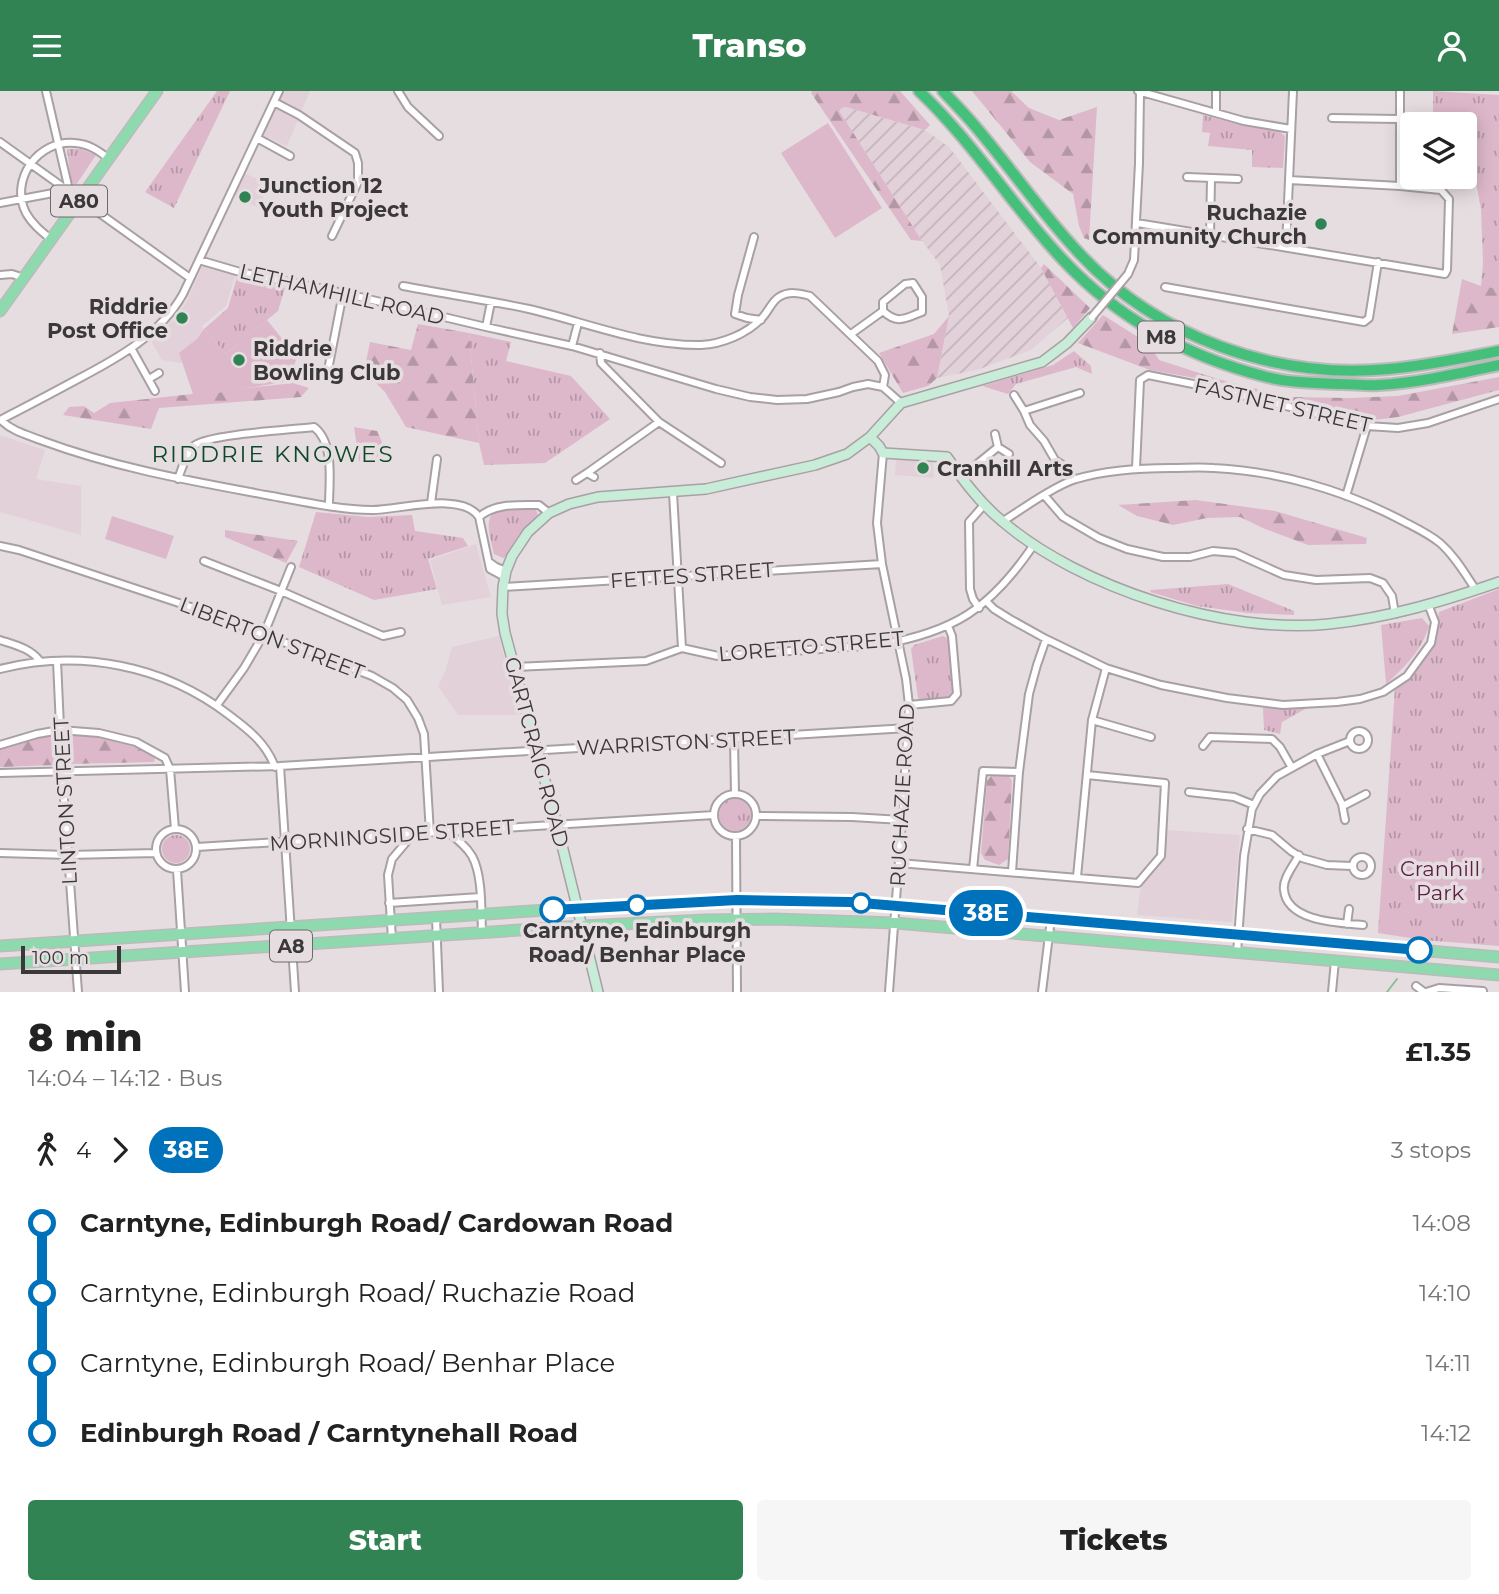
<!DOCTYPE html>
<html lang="en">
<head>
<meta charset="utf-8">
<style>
  body { margin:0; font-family:Montserrat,sans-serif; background:#f6f6f6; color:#222; height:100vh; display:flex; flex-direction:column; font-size:26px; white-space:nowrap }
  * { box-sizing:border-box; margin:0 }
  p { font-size:23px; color:#767676 }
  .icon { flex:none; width:38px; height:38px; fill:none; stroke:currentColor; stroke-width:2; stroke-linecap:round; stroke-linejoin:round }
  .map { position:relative; height:901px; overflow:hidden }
  .drawer { display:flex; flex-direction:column; background:#fff; flex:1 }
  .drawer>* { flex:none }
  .badge { padding:0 14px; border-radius:23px; font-size:24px; line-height:46px }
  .controls { position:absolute; left:1400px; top:21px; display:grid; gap:14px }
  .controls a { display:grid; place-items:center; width:77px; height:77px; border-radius:7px; background:#fff; box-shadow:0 4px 18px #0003; font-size:35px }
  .scale { position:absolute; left:21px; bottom:18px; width:100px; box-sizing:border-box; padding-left:7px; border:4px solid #3b383a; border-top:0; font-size:19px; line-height:24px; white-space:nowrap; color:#3b383a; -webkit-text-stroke:5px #e6dde1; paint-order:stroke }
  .map>.badge { position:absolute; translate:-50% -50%; box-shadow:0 0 0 4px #fff }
  .legs { display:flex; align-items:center; gap:10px; height:77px; padding:0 28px; font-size:23px }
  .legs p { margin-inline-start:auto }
  .head { display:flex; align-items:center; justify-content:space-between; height:119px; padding:0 28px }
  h1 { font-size:38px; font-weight:800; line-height:52px }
  .action { display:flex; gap:14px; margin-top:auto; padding:14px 28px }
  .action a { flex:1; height:80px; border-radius:7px; background:#328354; color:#fff; font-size:28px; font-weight:800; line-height:80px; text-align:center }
  .action a+a { background:#f6f6f6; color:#222 }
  ul { padding:0 28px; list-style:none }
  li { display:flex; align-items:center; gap:24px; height:70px; font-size:26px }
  li i { display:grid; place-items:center; width:10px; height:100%; margin:0 9px; background:currentColor }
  li i::after { content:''; width:18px; height:18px; margin:-9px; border:5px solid; border-radius:50%; background:#fff }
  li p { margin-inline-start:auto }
  li:first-child i { background:linear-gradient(#0000 50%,currentColor 0) }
  li:last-child i { background:linear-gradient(currentColor 50%,#0000 0) }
  header { display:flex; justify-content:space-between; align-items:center; height:91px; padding:0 28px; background:#328354; color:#fff; font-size:32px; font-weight:800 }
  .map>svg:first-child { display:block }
  .built { fill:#e2d1d9 }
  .industrial { fill:url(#industrial-furrows) }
  .grass { fill:url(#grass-tufts) }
  .forest { fill:url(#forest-firs) }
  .pitch { fill:#ddb8ca }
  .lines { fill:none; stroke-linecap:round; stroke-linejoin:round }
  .stream { stroke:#8bbe9b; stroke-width:2 }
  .street-casing { stroke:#a8a0a4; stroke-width:10 }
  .secondary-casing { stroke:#a8a0a4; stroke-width:12 }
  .primary-casing { stroke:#bcbbbc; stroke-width:13 }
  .highway-casing { stroke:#bcbbbc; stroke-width:14 }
  .street { stroke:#fff; stroke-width:6 }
  .secondary { stroke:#c7ecd7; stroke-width:9 }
  .primary { stroke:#8fd9af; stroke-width:10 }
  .highway { stroke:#45c07a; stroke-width:10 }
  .street-bridge-casing { stroke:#a8a0a4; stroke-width:10; stroke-linecap:butt }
  .street-bridge { stroke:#fff; stroke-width:6 }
  .line-1-casing { stroke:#fff; stroke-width:16 }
  .line-1 { stroke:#0072bc; stroke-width:10 }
  .poi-dot { fill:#328354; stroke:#e6dde1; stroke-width:2.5 }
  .stop-1-dot { fill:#fff; stroke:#0072bc; stroke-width:3.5 }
  .labels { text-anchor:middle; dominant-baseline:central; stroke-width:7; stroke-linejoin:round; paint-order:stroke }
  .shield { fill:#e6dde1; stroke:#6e6a6c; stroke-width:2 }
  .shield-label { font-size:19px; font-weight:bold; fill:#3b383a }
  .poi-label { font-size:21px; font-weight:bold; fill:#3b383a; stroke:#e6dde1; text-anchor:start }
  .street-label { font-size:21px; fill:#3b383a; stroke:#e6dde1 }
  .park-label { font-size:21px; fill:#5e1e43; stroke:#e6dde1 }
  .stop-label { font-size:21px; font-weight:bold; fill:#3b383a; stroke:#e6dde1 }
  .neighbourhood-label { font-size:23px; letter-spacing:2px; fill:#0d4828; stroke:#e6dde1 }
</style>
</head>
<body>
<header><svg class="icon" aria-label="menu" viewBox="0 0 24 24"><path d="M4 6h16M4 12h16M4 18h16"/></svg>Transo<svg class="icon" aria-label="person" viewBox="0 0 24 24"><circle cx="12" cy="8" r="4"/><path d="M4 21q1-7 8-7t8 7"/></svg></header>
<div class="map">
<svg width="1499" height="901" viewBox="0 0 1499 901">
  <defs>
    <pattern id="industrial-furrows" width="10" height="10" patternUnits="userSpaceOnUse" patternTransform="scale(1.75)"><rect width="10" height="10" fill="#e2d1d9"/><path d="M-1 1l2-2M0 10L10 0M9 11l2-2" fill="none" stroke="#c3b4bb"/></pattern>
    <pattern id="grass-tufts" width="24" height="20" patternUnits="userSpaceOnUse" patternTransform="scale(1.75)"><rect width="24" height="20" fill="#ddb8ca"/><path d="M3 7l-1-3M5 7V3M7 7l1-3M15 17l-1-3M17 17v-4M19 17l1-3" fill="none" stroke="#b497a5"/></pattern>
    <pattern id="forest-firs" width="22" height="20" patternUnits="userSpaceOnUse" patternTransform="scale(1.75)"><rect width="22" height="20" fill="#ddb8ca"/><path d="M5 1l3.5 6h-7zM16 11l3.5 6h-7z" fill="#b497a5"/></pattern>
  </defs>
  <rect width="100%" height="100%" fill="#e6dde1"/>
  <path class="built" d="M 277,0 L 310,0 L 287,55 L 258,42 Z
    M 242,81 L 269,93 L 259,117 L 232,103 Z
    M 203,174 L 236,182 L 226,215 L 202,235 L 212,249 L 181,272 L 162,269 L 150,248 L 174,229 L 186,212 Z
    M 0,344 L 45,359 L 36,388 L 81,395 L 81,444 L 0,421 Z
    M 896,368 L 933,370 L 934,387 L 895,384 Z
    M 476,453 L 491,506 L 442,514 L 430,469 Z
    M 499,545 L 519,624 L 458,624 L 438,595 L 445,581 L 452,556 Z
    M 1166,739 L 1240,744 L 1232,831 L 1137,824 L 1141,793 L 1144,792 L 1161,772 Z"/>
  <path class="industrial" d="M 846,16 L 925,39 L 949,56 L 1041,177 L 1068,227 L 1031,259 L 977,279 L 937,287 L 949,225 L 940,174 L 922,150 L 838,18 Z"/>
  <path class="grass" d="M 217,0 L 230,0 L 174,117 L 145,101 Z
    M 1433,0 L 1499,4 L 1499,236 L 1481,195 L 1483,172 L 1481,118 L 1470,60 L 1465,59 L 1465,33 L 1433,33 Z
    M 1203,24 L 1236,33 L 1276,38 L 1285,45 L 1283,77 L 1252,76 L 1252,59 L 1208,55 L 1210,42 L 1202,41 Z
    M 67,58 L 81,58 L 96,64 L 76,94 L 71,91 Z
    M 237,186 L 285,197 L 278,220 L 226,263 L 204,238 L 228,217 Z
    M 469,242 L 511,251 L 506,270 L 571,285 L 610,328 L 545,372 L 484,374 L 479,352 Z
    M 1074,260 L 1091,275 L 1092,283 L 1076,276 L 1016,293 L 1008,303 L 982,295 L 1053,274 Z
    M 533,418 L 536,419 L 538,424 L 518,445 L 506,466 L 503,467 L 494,463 C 491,448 483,430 495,420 Z
    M 316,421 L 368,426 L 412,424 L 415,440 L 463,447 L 468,455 L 428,468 L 437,498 L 374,509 L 299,476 Z
    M 1228,493 L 1294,520 L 1294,524 L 1247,522 L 1197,515 L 1150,501 L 1151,499 Z
    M 1499,498 L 1499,855 L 1423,849 L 1378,842 L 1395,597 C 1423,576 1433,555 1439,521 Z
    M 1422,527 L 1429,535 C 1422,559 1404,577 1386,593 L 1381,534 Z
    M 943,545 L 948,547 L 953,601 L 948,607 L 922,610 L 918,607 L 911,558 L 914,554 Z
    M 1263,617 L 1307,617 L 1282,631 L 1280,643 L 1264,639 Z
    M719 724a16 16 0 1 1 32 0a16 16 0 1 1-32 0Z
    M162 758a14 14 0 1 1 28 0a14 14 0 1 1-28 0Z"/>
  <path class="forest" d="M 812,0 L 900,0 L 930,34 L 925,39 L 846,16 L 838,18 L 922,150 L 911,149 L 811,2 Z
    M 972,0 L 1011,0 L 1029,17 L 1059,29 L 1097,16 L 1089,149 L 1084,147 L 1079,135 L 1073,103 L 1030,71 Z
    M 1044,173 L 1090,217 L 1073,237 L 1041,177 Z
    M 1462,188 L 1481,195 L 1499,198 L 1499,236 L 1452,243 Z
    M 1103,224 L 1149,253 L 1159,269 L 1218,288 L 1289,306 L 1350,307 L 1398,305 L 1499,286 L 1499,299 L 1398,326 L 1366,330 L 1218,291 L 1150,279 L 1078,252 Z
    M 949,225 L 937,287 L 928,295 L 903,302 L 879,262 L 934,243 Z
    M 418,233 L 469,242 L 479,352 L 406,336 L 385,301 L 364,280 L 370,251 L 411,259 Z
    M 293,292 L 309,297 L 301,306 L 159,317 L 151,338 L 63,324 L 69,316 L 84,315 L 94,322 L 110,312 Z
    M 354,336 L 377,340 L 382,351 L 376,372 L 359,370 Z
    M 1196,409 L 1275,420 L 1367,447 L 1366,453 L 1308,454 L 1265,438 L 1240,426 L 1207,427 L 1173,434 L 1137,425 L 1118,414 Z
    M 225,439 L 298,450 L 286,472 L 225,446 Z
    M 64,642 L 100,647 L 136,656 L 155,667 L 154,671 L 68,673 Z
    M 54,644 L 55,674 L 0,676 L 0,658 L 31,648 Z
    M 991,685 L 1009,685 L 1012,690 L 1008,768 L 999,774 L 985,769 L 981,762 L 987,690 Z"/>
  <path class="pitch" d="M 828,32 L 882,117 L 835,147 L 781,62 Z
    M 267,229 L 297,266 L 289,290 L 194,306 L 179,262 L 197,248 L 204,238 L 226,263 Z
    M 112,425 L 174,445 L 166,468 L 105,448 Z"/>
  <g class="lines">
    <path class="stream" d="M 1387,901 L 1397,888"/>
    <defs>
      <path id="street" d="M 398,0 L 408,16 L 439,45
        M 1138,0 L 1244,30 L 1291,38
        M 1400,0 L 1400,95
        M 274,11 L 299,24 L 355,62 L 358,72 L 358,91 L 332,145
        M 1216,22 L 1216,0
        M 1332,27 L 1399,28
        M 257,47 L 290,65
        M 0,51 L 190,187
        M 1187,86 L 1238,88
        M 0,112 L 69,99 L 46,0
        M 1137,132 L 1445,183 L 1447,179 L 1449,108 L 1441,99 L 1400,95 L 1289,89
        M 1210,145 L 1211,87
        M 754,146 L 738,204 L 735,223 L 747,227 L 761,229
        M 52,149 C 42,141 32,133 26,122 C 9,88 39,48 75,52 C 89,53 99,60 109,68
        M 1286,156 L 1293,0
        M 199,169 L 240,181 L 343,202 L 486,236 L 572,255 L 716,298 L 750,306 L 777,309 L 807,308 L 839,301 L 853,296 L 868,293 L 883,296 L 901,312
        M 1128,183 L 1134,169 L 1139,72 L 1140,1
        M 0,184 L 12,183 L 24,187
        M 403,195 C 445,203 487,209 529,218 C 585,231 642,255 701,254 C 722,253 747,243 762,227 C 768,221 772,210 779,206 C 789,200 799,202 810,205 L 878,270 L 885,284 L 883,296
        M 1165,196 L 1364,231 L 1369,227 L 1378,171
        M 486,236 L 491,211
        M 851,243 L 883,220 L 883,211 L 905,193 L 913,192 L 922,206 L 922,221 C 905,227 898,234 883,220
        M 572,255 L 578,232
        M 131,257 L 155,300
        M 600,262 L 601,272 L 659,331 L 721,372
        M 328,279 L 343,202
        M 149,288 L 159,282
        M 1014,304 L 1024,320 L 1030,334 L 1044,350 L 1055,369 L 1067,377 L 1074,388
        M 1024,320 L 1080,302
        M 0,329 C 26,316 52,302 78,288 C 118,267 160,244 183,203 L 279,0
        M 1,329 C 13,341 28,344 43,350 C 116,377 191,390 266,404 C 300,410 339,419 372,419 C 399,419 462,400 479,426 L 490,478 L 505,486
        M 995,343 L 998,356 L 1009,363
        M 883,362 L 877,432 L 882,473 L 906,588 L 909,614 L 902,729 L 889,901
        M 1136,377 L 1140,289 L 1148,284 L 1208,296 L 1367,335 L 1398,337 L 1428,332 L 1499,308
        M 594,386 L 587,382 L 659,331
        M 961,386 L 998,356
        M 178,388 C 182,378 186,361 195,354 C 211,343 290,339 314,336 C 335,352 329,391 329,415
        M 576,389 L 587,382
        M 673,402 L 682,557
        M 1044,404 L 1063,426 L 1099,447 L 1127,458 L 1163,466 L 1190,466 L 1213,460 L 1235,462 L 1284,484 L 1316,489 L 1370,487 L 1383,492 L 1392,505 L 1395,523
        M 1346,405 L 1367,335
        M 431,412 L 437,368
        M 479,426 C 495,412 519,414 539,414 L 549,422
        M 1002,431 C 1022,418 1054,395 1076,388 C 1107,379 1139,377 1171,377 C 1186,377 1200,376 1214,377 C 1277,380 1343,399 1399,428 C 1412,435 1428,442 1440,452 C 1455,465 1465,483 1476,499
        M 0,455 L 19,459 L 197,518 L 372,585 L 393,597 L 407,609 L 418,627 L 424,643 L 430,742
        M 204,470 L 281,500 L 383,545 L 401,541
        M 489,471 L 496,476 L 506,480
        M 503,496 L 882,473
        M 986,510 L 994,518 L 1010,528 L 1046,548 L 1106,577 L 1161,594 L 1227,607 L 1283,614 L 1337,611 L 1360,608 L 1383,601 L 1407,585 L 1431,552 L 1435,531 L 1428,513
        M 979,517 L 973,508 L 970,498 L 969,431 L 984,414
        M 0,549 C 15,554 30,557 40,570
        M 57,570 L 62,680 L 78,901
        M 515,576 L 646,570 L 682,557 L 718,565 L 879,554 C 954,541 990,518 1033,455
        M 0,578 C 80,558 164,574 229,624 C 249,639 266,652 275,676
        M 217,614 L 244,577 L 264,543 L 291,476
        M 909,614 L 951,610 L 957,603 L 952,545 L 948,535
        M 1092,629 L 1151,646
        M1350 649a9 9 0 1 1 18 0a9 9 0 1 1-18 0Z
        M 734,649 L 735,703
        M 0,654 L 37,643 L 60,639 L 99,642 L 136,651 L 165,667 L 170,678 L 175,738
        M 1203,655 L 1210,646 L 1272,648 L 1280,656 L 1292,677
        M 1317,663 L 1342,713 L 1345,729
        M 280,675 L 295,901
        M 0,682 L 280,675 L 908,637
        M 1189,701 L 1234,706 L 1254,714
        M714 724a21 21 0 1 1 42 0a21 21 0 1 1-42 0Z
        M 1343,715 L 1366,703
        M 757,725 L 852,726 L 902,729
        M156 758a20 20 0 1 1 40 0a20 20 0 1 1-40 0Z
        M 1247,738 L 1272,744 L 1291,760 L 1302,767 L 1327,774 L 1352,775
        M 448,741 C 457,748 466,755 472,765 C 483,785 481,820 482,842
        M 736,746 L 737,901
        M 197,756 L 714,724
        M 0,762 L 68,764 L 156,762
        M 1299,764 C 1294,774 1282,788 1284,799 C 1287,831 1340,832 1363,834
        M1353 775a9 9 0 1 1 18 0a9 9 0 1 1-18 0Z
        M 899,772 L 1138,792 L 1161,765 L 1165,692 L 1087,684
        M 973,778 L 983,680 L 1019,681
        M 177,779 L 185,901
        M 1012,781 L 1019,681 L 1029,603 L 1037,574 L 1046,548
        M 1077,786 L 1092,629 L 1106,577
        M 389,812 L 480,806
        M 436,827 L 439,901
        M 1347,833 L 1349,818
        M 392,848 L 388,784 L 392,768 L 413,743
        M 1237,862 L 1244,765 L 1252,718 L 1260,703 L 1277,685 L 1317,663 L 1350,650
        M 1416,895 L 1424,901
        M 1042,901 L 1051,828
        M 1332,901 L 1335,870
        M 1426,901 L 1439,897 L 1483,900"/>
      <path id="secondary" d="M 870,346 L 879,355 L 883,362 L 947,366 C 963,389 980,412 1002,430 C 1080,497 1226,544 1329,533 C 1388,527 1444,510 1499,491
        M 598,901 L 557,734 L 505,542 L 502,523 L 503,496 L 506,480 L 512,465 L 528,441 L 549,422 L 569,413 L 598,406 L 706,398 L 815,374 L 847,363 L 870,346 L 901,312 L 1042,271 L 1067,252 L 1092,226"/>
      <path id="primary" d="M 0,220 L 157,0
        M 0,855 L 578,817 L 702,810 L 775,809 L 896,814 L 1499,866
        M 0,873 L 582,835 L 705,829 L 774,828 L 895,832 L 1499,884"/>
      <path id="highway" d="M 919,0 C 973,51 1013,116 1064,170 C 1118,227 1186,265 1263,285 C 1288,292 1316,292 1342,293 C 1354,293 1366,295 1379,294 C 1417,292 1461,282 1499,274
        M 943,0 C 954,12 965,23 975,35 C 1011,77 1042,123 1080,163 C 1157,246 1276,289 1389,278 C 1426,275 1463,267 1499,260"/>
    </defs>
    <use href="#street" class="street-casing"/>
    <use href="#secondary" class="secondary-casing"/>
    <use href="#primary" class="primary-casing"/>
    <use href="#highway" class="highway-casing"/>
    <use href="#street" class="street"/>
    <use href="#secondary" class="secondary"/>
    <use href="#primary" class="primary"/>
    <use href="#highway" class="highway"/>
    <defs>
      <path id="street-bridge" d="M 1092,226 L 1128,183"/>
    </defs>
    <use href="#street-bridge" class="street-bridge-casing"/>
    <use href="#street-bridge" class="street-bridge"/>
  </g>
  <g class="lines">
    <defs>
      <path id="line-1" d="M 553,819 L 737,809 L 850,811 L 1419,859"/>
    </defs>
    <use href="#line-1" class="line-1-casing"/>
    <use href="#line-1" class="line-1"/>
  </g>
  <g class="poi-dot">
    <circle cx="245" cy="106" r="7"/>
    <circle cx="1321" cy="133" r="7"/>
    <circle cx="182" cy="227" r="7"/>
    <circle cx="239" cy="269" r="7"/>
    <circle cx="923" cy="377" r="7"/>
  </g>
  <g class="stop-1-dot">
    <circle cx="861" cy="812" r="9"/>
    <circle cx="637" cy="814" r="9"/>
    <circle cx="553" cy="819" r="12"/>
    <circle cx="1419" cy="859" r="12"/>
  </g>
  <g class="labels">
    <g class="shield">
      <rect x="51" y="94.5" width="56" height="31" rx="5"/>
      <rect x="1138" y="230.5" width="46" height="31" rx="5"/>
      <rect x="270" y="839.5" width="42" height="31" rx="5"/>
    </g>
    <g class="shield-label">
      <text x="79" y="110">A80</text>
      <text x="1161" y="246">M8</text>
      <text x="291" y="855">A8</text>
    </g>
    <g class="poi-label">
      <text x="259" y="94">Junction 12<tspan x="259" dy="24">Youth Project</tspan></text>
      <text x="1307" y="121" text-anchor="end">Ruchazie<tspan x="1307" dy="24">Community Church</tspan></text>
      <text x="168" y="215" text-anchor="end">Riddrie<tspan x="168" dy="24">Post Office</tspan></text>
      <text x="253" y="257">Riddrie<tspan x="253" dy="24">Bowling Club</tspan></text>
      <text x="937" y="377">Cranhill Arts</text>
    </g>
    <g class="street-label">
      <text transform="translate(342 203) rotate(13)">LETHAMHILL ROAD</text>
      <text transform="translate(1283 314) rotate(13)">FASTNET STREET</text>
      <text transform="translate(692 484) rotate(-4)">FETTES STREET</text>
      <text transform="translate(272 547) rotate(21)">LIBERTON STREET</text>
      <text transform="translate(811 555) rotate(-5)">LORETTO STREET</text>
      <text transform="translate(686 651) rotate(-3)">WARRISTON STREET</text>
      <text transform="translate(537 661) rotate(75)">GARTCRAIG ROAD</text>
      <text transform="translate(902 704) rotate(-87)">RUCHAZIE ROAD</text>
      <text transform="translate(65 710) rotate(-93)">LINTON STREET</text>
      <text transform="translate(392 744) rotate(-4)">MORNINGSIDE STREET</text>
    </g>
    <g class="park-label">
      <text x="1440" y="777">Cranhill<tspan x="1440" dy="24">Park</tspan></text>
    </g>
    <g class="stop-label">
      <text x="637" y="839">Carntyne, Edinburgh<tspan x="637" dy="24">Road/ Benhar Place</tspan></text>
    </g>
    <g class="neighbourhood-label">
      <text x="273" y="363">RIDDRIE KNOWES</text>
    </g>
  </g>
</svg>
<div class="controls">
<a><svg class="icon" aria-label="layers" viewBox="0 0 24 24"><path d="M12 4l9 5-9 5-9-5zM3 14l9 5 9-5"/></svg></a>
</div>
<div class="scale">100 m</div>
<b class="badge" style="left:986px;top:822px;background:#0072bc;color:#fff">38E</b>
</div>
<section class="drawer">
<div class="head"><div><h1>8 min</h1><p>14:04 – 14:12 · Bus</p></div><b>£1.35</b></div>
<div class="legs"><svg class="icon" aria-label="walk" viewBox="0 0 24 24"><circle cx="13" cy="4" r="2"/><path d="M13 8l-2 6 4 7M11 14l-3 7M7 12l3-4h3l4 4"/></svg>4<svg class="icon" aria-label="forward" viewBox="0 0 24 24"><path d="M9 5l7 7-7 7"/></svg><b class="badge" style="background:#0072bc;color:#fff">38E</b><p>3 stops</p></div>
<ul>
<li><i style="color:#0072bc"></i><b>Carntyne, Edinburgh Road/ Cardowan Road</b><p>14:08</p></li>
<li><i style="color:#0072bc"></i><span>Carntyne, Edinburgh Road/ Ruchazie Road</span><p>14:10</p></li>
<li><i style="color:#0072bc"></i><span>Carntyne, Edinburgh Road/ Benhar Place</span><p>14:11</p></li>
<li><i style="color:#0072bc"></i><b>Edinburgh Road / Carntynehall Road</b><p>14:12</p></li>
</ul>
<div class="action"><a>Start</a><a>Tickets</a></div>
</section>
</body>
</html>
